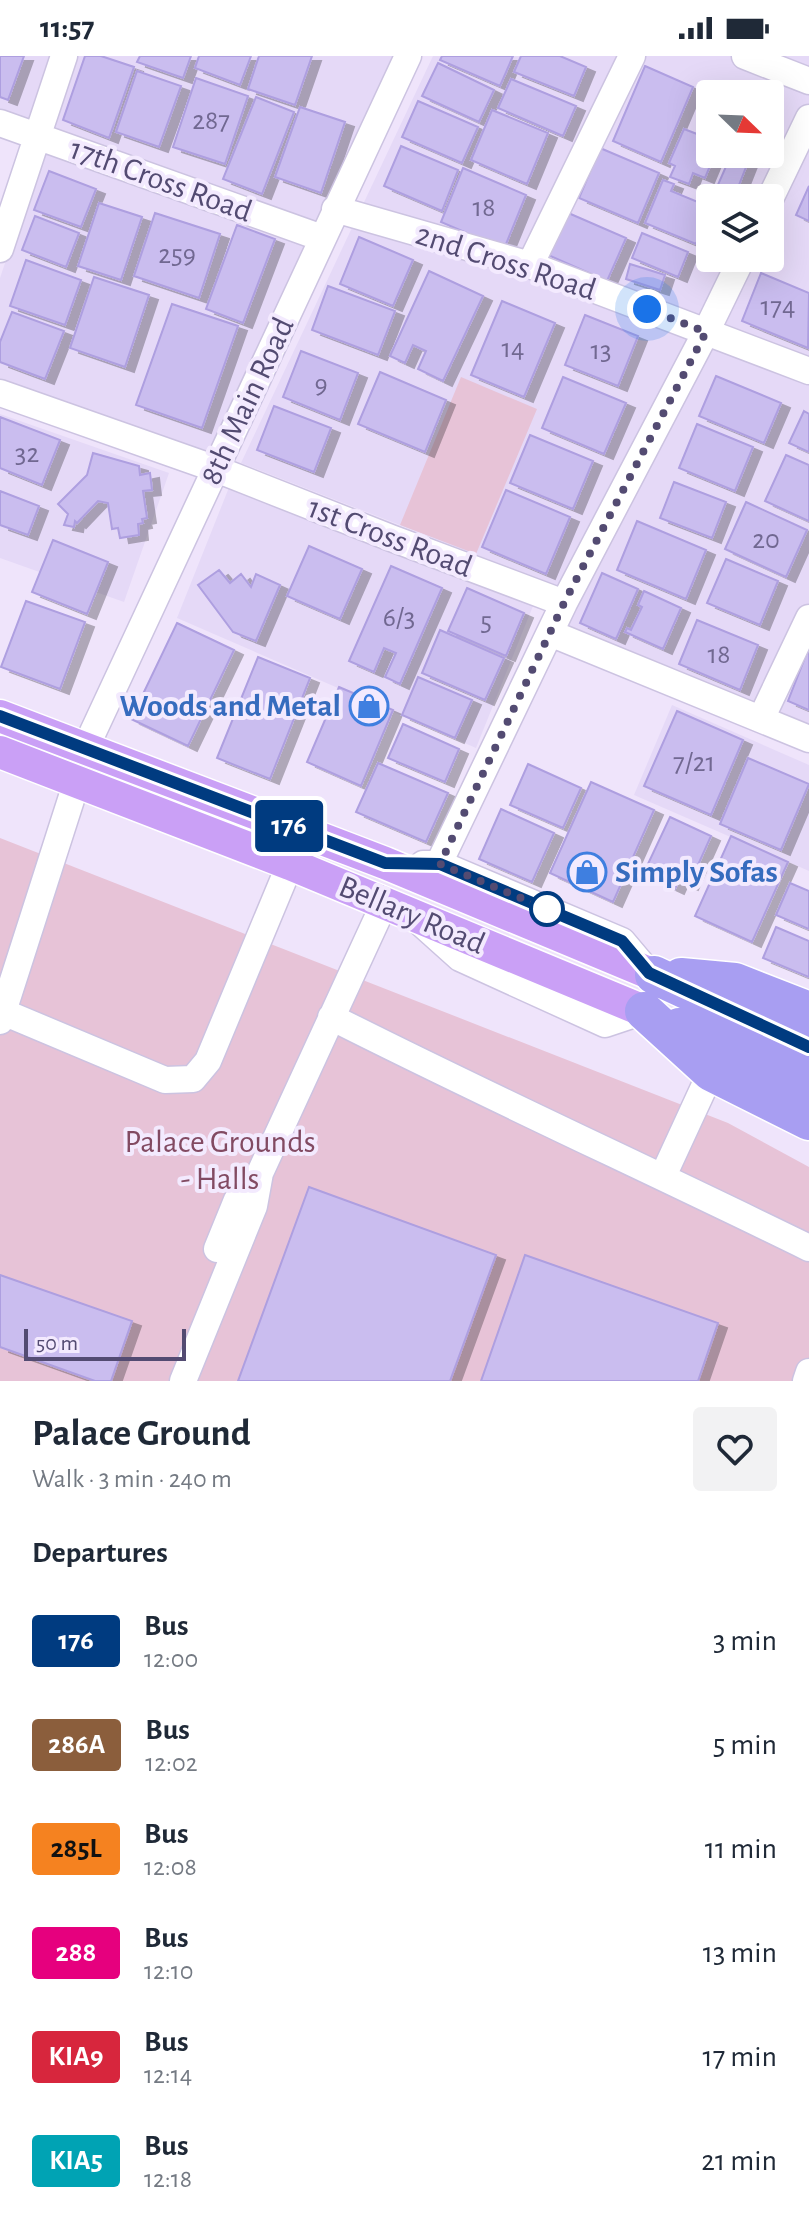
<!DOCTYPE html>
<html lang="en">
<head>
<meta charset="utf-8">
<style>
  body { margin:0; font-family:"Alegreya Sans",sans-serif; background:#f2f2f3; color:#1f2937; height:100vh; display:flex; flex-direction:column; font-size:30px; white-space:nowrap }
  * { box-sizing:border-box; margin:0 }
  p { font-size:26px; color:#747a83 }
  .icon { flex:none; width:44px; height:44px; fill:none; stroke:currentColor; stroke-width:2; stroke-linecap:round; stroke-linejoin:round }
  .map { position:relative; height:1325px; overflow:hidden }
  .side { display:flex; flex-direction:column; background:#fff; flex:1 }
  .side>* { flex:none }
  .badge { padding:0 16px; border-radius:6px; font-size:28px; line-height:52px }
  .needle { width:52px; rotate:113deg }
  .tools { position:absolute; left:696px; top:24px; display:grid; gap:16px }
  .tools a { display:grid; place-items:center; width:88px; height:88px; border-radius:8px; background:#fff; box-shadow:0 8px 32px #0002; font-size:40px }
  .scale { position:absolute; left:24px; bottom:20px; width:162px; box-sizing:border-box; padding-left:8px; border:4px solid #534b72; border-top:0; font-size:22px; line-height:28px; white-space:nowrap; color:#534b72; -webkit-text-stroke:6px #f3eafe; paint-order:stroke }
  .you { position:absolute; width:40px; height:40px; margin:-20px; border:6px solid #fff; border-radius:50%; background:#1a73e8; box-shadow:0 0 0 12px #1a73e833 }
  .map>.badge { position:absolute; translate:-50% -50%; box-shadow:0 0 0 4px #fff }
  h2 { padding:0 32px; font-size:30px; line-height:72px }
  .round { display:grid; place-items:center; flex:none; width:84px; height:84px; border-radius:8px; background:#f2f2f3 }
  .overview { display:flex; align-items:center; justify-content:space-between; height:136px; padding:0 32px }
  h1 { font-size:38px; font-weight:600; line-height:60px }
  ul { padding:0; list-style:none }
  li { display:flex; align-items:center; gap:24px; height:104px; padding:0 32px }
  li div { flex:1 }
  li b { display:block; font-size:30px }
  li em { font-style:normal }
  li .badge { min-width:88px; font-weight:700; text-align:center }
  .status { display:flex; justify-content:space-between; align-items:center; height:56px; padding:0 40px; background:#fff; direction:ltr }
  .status svg { height:22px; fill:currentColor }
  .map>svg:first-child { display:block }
  .residential { fill:#e5d9f7; fill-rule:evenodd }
  .green { fill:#e7c3d7 }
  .building { fill:#cabdef; stroke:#ae9fe0; stroke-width:2; filter:url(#shadow) }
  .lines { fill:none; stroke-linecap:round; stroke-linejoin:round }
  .minor-casing { stroke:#ccc3e1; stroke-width:29 }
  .major-casing { stroke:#fff; stroke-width:35 }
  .highway-casing { stroke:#fff; stroke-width:41 }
  .minor { stroke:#fff; stroke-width:26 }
  .major { stroke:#caa0f6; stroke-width:32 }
  .highway { stroke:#a89ef2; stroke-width:38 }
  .line-casing { stroke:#fff; stroke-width:18 }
  .line { stroke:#003b80; stroke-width:12 }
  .walk { stroke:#534b72; stroke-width:8; stroke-dasharray:0 14.4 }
  .stop-dot { fill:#fff; stroke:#003b80; stroke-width:4 }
  .labels { text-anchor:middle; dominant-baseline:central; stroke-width:8; stroke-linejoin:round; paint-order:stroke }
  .number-label { font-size:28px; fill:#716891 }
  .street-label { font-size:32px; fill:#534b72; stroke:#f3eafe }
  .shop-label { font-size:32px; font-weight:bold; fill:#366cbe; stroke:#f3eafe; text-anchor:end }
  .park-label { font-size:32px; fill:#824a62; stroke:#f3eafe }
</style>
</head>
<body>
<div class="status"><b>11:57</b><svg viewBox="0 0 49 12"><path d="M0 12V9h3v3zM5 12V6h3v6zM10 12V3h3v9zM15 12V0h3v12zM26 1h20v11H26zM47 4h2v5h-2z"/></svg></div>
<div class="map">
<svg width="809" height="1325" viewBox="0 0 809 1325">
  <defs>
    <filter id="shadow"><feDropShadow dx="9" dy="5" stdDeviation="0" flood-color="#0004"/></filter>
  </defs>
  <rect width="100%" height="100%" fill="#efe4fb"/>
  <path class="residential" d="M 0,0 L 394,0 L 213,398 L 0,325 L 0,222 L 49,76 L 0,60 Z
    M 433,0 L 809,0 L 809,670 L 563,570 L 577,538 L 241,407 ZM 710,38 L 770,38 L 770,98 L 710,98 ZM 710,142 L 770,142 L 770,202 L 710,202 Z
    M 0,358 L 169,417 L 124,546 L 0,502 Z
    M 230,429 L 533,550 L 476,692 L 177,562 Z
    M 672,649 L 809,709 L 809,815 L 634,739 Z"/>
  <path class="green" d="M 461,321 L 537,353 L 476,498 L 400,469 Z
    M 0,782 L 728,1067 L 809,1111 L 809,1325 L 0,1325 Z"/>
  <path class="building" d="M 0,0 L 24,0 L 8,44 L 0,41 Z
    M 85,0 L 101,0 L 134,11 L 109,82 L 63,64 Z
    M 140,0 L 191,0 L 183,22 L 137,6 Z
    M 199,0 L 251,0 L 240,29 L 195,12 Z
    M 259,0 L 312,0 L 295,49 L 248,33 Z
    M 442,0 L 513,0 L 500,30 L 440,4 Z
    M 521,0 L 560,0 L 586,11 L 574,40 L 514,16 Z
    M 438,7 L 494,34 L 479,66 L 422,40 Z
    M 645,10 L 693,31 L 661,106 L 613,85 Z
    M 137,15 L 181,30 L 159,91 L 116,76 Z
    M 196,22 L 248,40 L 225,108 L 173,91 Z
    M 511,23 L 576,50 L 563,80 L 498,52 Z
    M 256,41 L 294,56 L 262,138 L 223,123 Z
    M 418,45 L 478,71 L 462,107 L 402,81 Z
    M 300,51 L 345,66 L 321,137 L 275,121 Z
    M 492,54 L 548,77 L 527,128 L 471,104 Z
    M 684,73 L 710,83 L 710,98 L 715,98 L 705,122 L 693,117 L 689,128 L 670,121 L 675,110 L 669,107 Z
    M 401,90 L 458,114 L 442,155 L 384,130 Z
    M 600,92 L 659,117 L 638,167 L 579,142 Z
    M 731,99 L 748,106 L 735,139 L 717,131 Z
    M 463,112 L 526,139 L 504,193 L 441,166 Z
    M 49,115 L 96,133 L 81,171 L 34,154 Z
    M 663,124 L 674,128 L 671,135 L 710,151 L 696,188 L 645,167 Z
    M 809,130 L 809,165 L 796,159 Z
    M 99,147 L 142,161 L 121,224 L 78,210 Z
    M 566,156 L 626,182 L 607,225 L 548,199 Z
    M 155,157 L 220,178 L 199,242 L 134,220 Z
    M 35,160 L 79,177 L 66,211 L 22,194 Z
    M 237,169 L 275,183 L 243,267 L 206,253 Z
    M 642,177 L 688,196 L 678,221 L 632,202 Z
    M 359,181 L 413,204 L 393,250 L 340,228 Z
    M 26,204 L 81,224 L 65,269 L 10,250 Z
    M 630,208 L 665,219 L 660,234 L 626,223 Z
    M 429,215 L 483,240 L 443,325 L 418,313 L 426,295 L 413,289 L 405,307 L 390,300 Z
    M 761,217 L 809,237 L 808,292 L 742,265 Z
    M 94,221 L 149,239 L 125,311 L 70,292 Z
    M 328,230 L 395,255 L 378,299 L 312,274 Z
    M 502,245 L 555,267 L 524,341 L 471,319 Z
    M 172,248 L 238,270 L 202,372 L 136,349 Z
    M 12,256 L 64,275 L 45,323 L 0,306 L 0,286 Z
    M 585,259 L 638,280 L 618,330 L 565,309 Z
    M 301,295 L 358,317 L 340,364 L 283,341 Z
    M 380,316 L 446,344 L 425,396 L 358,368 Z
    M 716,320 L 781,347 L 764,387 L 699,360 Z
    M 563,321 L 626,347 L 604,398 L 542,372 Z
    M 274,350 L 331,372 L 314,416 L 257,394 Z
    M 804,355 L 809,358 L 809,396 L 789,387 Z
    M 0,361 L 60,384 L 42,429 L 0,412 Z
    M 697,368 L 753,391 L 735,435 L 679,412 Z
    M 530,379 L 593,405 L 573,453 L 510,427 Z
    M 93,397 L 139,410 L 140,419 L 150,417 L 152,434 L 143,435 L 147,462 L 142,463 L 143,467 L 138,468 L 139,479 L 120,482 L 118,472 L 112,473 L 108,447 L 98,445 L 77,467 L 75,465 L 74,471 L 64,469 L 68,458 L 58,448 L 87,419 Z
    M 786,399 L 809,409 L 809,465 L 765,445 Z
    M 674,426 L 726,446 L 712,482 L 660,462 Z
    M 506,434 L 570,461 L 546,518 L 482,491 Z
    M 0,435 L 39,450 L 28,479 L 0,469 Z
    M 746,446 L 807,474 L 786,521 L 725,493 Z
    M 637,465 L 706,494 L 686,543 L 617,514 Z
    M 53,484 L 108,506 L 87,558 L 32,536 Z
    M 309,490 L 362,513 L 340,563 L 287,540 Z
    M 726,503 L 778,525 L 760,569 L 707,547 Z
    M 391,510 L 442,532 L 400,628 L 385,621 L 396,597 L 384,592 L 374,616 L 349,605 Z
    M 219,514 L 230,527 L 241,518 L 251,531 L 256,518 L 280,529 L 256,585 L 233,576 L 198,529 Z
    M 602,517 L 638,533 L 616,583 L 580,567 Z
    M 467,532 L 524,557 L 506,600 L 448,575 Z
    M 644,535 L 681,552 L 663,593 L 625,576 L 627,572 L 631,574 L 642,551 L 638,549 Z
    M 26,545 L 85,566 L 60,633 L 1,611 Z
    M 697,564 L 758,589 L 740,634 L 679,608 Z
    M 177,567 L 234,594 L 188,690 L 131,663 Z
    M 440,574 L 504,602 L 485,644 L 422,617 Z
    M 808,594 L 809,595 L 809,654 L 788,645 Z
    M 258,601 L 310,622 L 270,723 L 217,702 Z
    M 418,621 L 472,644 L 455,682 L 402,659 Z
    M 339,631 L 393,654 L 361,730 L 307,706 Z
    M 677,655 L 743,684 L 711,759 L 644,730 Z
    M 403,668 L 459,693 L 445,726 L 388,702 Z
    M 748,702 L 809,728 L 781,794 L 720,768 Z
    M 378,707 L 448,737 L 426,786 L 356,756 Z
    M 528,708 L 581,732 L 563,772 L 510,749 Z
    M 591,726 L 654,754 L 613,846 L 550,817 Z
    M 501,753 L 554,777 L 532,826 L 479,803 Z
    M 670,761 L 711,780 L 689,829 L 679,824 L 675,833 L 656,824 L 660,816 L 647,810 Z
    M 731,780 L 788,806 L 752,886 L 695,860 Z
    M 790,827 L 809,835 L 809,873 L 776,859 Z
    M 776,871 L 809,885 L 809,921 L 763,902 Z
    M 309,1131 L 496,1199 L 450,1325 L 238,1325 Z
    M 525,1199 L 718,1267 L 698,1325 L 481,1325 Z
    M 0,1219 L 132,1265 L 111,1325 L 95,1325 L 0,1291 Z"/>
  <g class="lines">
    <defs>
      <path id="minor" d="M 745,0 L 809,25
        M 0,67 L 322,182
        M 770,143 L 809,62
        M 335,153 L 530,209 L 809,315
        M 0,193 L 64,0
        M 530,209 L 632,0
        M 0,337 L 216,413 L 391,482 L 564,547
        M 550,577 L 809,683
        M 761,663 L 809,562
        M 86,691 L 408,0
        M 423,808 L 440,808 L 622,885 L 649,917
        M 430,826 L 564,547 L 706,276 L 742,202
        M 421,867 L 460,902 L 605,968 L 644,955
        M 3,956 L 165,1024 L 193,1023 L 208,1005 L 290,808
        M 331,961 C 489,1041 650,1114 809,1192
        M 0,965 L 77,725
        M 663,1120 L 711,1016
        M 217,1193 L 237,1144 L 258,1119
        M 183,1325 L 254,1150 L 260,1117 L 384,848
        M 806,1325 L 809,1316"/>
      <path id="major" d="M 0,660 L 385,807 L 654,919
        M 0,696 L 290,808 L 644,955"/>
      <path id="highway" d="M 654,919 L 809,991
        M 681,921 L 735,926 L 809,955
        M 644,955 L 711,1016 L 809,1065
        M 679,971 L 809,1031"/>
    </defs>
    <use href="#minor" class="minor-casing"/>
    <use href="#major" class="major-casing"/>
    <use href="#highway" class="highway-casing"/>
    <use href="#minor" class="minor"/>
    <use href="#major" class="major"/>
    <use href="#highway" class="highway"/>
  </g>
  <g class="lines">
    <defs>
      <path id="line" d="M 0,660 L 385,807 L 440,808 L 622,885 L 649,917 L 809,991"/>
    </defs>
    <use href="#line" class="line-casing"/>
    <use href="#line" class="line"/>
    <path class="walk" d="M 547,853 L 440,808 L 564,547 L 706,276 L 647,253"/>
  </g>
  <defs>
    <symbol id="shop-ring" viewBox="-11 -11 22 22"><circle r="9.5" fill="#f3eafe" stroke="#3f7fe0" stroke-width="1.5"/><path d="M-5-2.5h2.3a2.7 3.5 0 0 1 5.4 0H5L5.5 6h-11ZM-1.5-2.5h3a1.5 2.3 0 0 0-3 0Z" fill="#3f7fe0"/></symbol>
  </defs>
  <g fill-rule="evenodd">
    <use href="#shop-ring" x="347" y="628" width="44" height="44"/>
    <use href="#shop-ring" x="565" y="794" width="44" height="44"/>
  </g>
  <circle class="stop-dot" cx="547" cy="853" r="16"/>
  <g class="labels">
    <g class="number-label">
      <text x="211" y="65">287</text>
      <text x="484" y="152">18</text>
      <text x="177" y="199">259</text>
      <text x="778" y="251">174</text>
      <text x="513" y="293">14</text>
      <text x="601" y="295">13</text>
      <text x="321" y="329">9</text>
      <text x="27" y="398">32</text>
      <text x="766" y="484">20</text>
      <text x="399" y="562">6/3</text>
      <text x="486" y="566">5</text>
      <text x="719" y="599">18</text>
      <text x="694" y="707">7/21</text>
    </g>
    <g class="street-label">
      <text transform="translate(161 124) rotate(20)">17th Cross Road</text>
      <text transform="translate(506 206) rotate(18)">2nd Cross Road</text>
      <text transform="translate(247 345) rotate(-65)">8th Main Road</text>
      <text transform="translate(390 481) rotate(21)">1st Cross Road</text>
      <text transform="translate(412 859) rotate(23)">Bellary Road</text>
    </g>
    <g class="shop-label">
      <text x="341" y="650">Woods and Metal</text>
      <text x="615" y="816" text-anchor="start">Simply Sofas</text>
    </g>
    <g class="park-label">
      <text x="220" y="1086">Palace Grounds<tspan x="220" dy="37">- Halls</tspan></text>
    </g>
  </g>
</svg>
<div class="tools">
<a><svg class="needle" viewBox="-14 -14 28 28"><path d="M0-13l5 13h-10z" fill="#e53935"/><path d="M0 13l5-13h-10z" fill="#747a83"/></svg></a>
<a><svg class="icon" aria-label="layers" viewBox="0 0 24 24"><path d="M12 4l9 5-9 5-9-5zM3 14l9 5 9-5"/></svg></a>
</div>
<div class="scale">50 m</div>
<div class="you" style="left:647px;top:253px"></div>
<b class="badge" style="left:289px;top:770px;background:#003b80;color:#fff">176</b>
</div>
<section class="side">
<div class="overview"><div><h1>Palace Ground</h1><p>Walk · 3 min · 240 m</p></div><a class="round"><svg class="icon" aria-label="heart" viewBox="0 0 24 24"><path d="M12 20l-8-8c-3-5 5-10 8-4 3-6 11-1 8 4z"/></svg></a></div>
<h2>Departures</h2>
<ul>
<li><span class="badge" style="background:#003b80;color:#fff">176</span><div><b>Bus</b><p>12:00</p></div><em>3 min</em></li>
<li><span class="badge" style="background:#8b5e3c;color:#fff">286A</span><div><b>Bus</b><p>12:02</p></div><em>5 min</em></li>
<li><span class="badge" style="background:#f58220;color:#111">285L</span><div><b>Bus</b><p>12:08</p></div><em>11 min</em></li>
<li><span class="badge" style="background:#e6007e;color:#fff">288</span><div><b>Bus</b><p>12:10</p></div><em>13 min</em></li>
<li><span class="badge" style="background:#d7263d;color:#fff">KIA9</span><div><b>Bus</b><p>12:14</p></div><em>17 min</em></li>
<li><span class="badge" style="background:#00a3b4;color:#fff">KIA5</span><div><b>Bus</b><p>12:18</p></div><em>21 min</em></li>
</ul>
</section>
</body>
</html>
